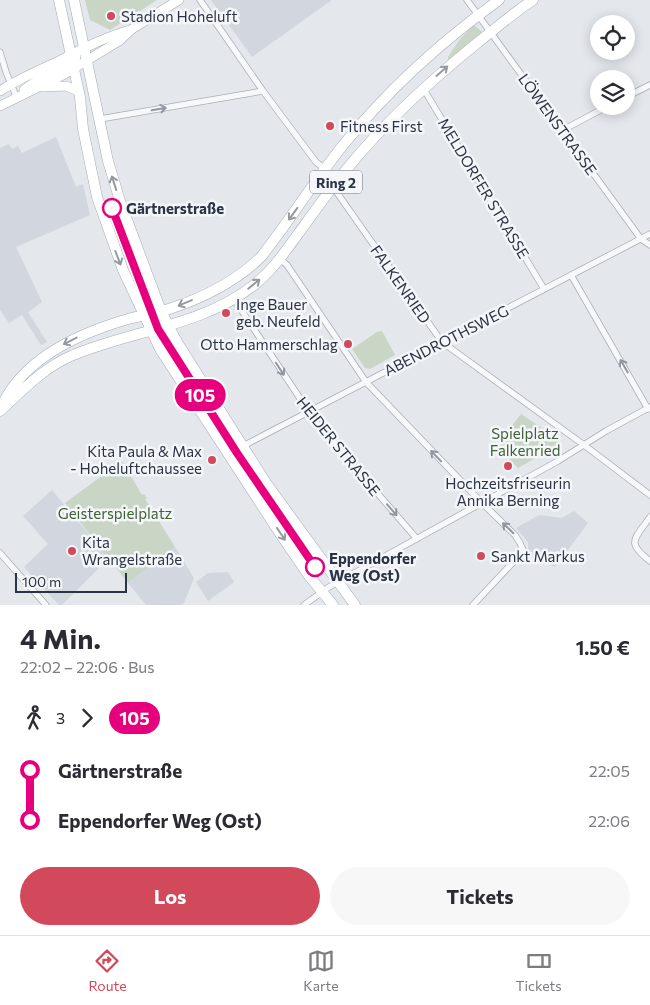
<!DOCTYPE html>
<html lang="de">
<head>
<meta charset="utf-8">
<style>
  body { margin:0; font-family:Commissioner,sans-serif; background:#f7f7f7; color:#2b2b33; height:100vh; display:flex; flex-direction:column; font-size:19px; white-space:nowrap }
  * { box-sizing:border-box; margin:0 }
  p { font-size:16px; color:#7c7c81 }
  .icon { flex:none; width:28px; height:28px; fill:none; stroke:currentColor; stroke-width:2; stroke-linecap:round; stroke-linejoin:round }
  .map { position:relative; height:605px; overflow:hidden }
  .drawer { display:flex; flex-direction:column; background:#fff; flex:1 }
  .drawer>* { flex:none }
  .badge { padding:0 10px; border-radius:16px; font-size:18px; line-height:32px }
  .fabs { position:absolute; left:590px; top:15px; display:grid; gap:10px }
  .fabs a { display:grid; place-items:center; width:45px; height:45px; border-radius:50%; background:#fff; box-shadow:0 2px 12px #0003; font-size:25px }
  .scale { position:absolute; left:15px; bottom:12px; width:112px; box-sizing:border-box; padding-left:5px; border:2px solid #2b3445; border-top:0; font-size:14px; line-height:18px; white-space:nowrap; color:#2b3445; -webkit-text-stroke:4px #f4f6f9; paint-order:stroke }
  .map>.badge { position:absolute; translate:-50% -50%; box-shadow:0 0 0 2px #fff }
  .legs { display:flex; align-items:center; gap:8px; height:55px; padding:0 20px; font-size:16px }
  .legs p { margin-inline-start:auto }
  .head { display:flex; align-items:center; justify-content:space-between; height:85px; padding:0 20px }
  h1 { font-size:28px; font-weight:700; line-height:38px }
  .action { display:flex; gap:10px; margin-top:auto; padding:10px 20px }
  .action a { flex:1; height:58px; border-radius:30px; background:#d1495b; color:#fff; font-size:20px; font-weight:700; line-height:58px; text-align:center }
  .action a+a { background:#f7f7f7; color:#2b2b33 }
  ul { padding:0 20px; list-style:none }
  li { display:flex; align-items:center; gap:18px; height:50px; font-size:19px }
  li i { display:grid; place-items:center; width:8px; height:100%; margin:0 6px; background:currentColor }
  li i::after { content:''; width:12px; height:12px; margin:-6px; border:4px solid; border-radius:50%; background:#fff }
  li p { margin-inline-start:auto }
  li:first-child i { background:linear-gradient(#0000 50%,currentColor 0) }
  li:last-child i { background:linear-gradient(currentColor 50%,#0000 0) }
  .tabs { display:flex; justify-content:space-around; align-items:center; height:70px; border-top:1px solid #e1e1e2; background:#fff; font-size:14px; color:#7c7c81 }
  .tabs a { display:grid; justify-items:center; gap:2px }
  .tabs .current { color:#d1495b }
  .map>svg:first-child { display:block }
  .built { fill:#d2d6de }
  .green { fill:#c9d6c5 }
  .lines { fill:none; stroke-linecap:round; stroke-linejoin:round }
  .street-casing { stroke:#a9aeb7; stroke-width:7 }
  .secondary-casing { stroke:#a9aeb7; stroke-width:10 }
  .primary-casing { stroke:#a3abb8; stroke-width:11 }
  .street { stroke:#f7f8fa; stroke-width:5.5 }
  .secondary { stroke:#fff; stroke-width:9 }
  .primary { stroke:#fff; stroke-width:10 }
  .oneway { stroke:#959aa2 }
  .oneway2 { stroke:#9196a0 }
  .line-1-casing { stroke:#fff; stroke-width:11 }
  .line-1 { stroke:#e6007e; stroke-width:8 }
  .poi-dot { fill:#d1495b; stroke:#f4f6f9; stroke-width:2 }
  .stop-1-dot { fill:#fff; stroke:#e6007e; stroke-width:2.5 }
  .labels { text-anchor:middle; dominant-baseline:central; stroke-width:5; stroke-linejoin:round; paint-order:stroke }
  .shield { fill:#f4f6f9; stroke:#676e7b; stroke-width:1 }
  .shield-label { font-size:14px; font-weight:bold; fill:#2b3445 }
  .poi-label { font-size:15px; fill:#2b3445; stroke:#f4f6f9; text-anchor:start }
  .street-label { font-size:15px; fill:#2b3445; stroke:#f4f6f9 }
  .stop-label { font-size:15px; font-weight:bold; fill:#2b3445; stroke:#f4f6f9; text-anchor:start }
  .park-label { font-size:15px; fill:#3f6138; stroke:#f4f6f9 }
</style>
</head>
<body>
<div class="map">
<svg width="650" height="605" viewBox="0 0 650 605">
  <rect width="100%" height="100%" fill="#e4e7ec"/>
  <path class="built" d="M 211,0 L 332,0 L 252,57 Z
    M 56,137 L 76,187 L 83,184 L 90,215 L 16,247 L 42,302 L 28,312 L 47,342 L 41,345 L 22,315 L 9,323 L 0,310 L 0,148 L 9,144 L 12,149 L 18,146 L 22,153 Z
    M 52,490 L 109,558 L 62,605 L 59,605 L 24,567 L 48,544 L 23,516 Z
    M 574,511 L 588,523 L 555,567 L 528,556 L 528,542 L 516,528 L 539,515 L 562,518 Z
    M 175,547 L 194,578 L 184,603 L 181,605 L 146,605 L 128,583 Z
    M 228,572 L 234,582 L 208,601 L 196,582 L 208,573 Z"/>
  <path class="green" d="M 85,0 L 157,0 L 110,30 L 90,20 Z
    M 474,25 L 482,32 L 448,60 L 448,57 L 460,39 Z
    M 382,331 L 395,355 L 370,369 L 365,368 L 352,349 L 377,332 Z
    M 521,414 L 558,439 L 557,446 L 518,468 L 497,445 Z
    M 122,461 L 142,495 L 144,494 L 147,498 L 145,499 L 175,547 L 128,583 L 65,503 Z"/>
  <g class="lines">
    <defs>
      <path id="street" d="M 200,0 L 263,91 L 316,162 L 325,169
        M 467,0 L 641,239 L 650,245
        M 0,52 L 6,72 L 16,96
        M 423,88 L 544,289
        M 626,97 L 650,85
        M 100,119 L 263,91
        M 563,130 L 608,106
        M 333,187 L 442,342 L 584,445 L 650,495
        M 280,259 L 287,265 L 366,382 L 482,503 L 515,535 L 520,543 L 523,550 L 519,556 L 473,605
        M 571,275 L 648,409
        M 234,299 L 315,421 L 417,539
        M 243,446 L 650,234
        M 650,517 C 635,539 625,542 650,561
        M 0,553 L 46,605
        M 304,605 L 329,587 L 558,461 L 606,431 L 650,407"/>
      <path id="secondary" d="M 42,87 L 66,86 L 78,91
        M 24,90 C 40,76 62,72 76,57
        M 0,91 C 18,79 39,70 59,61 C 82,49 105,37 130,30
        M 0,106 L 63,75 L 119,41 L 132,29 L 179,0"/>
      <path id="primary" d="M 59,0 L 80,97 L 83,129 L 97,197 L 123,270 L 160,349 L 281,535 L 309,576 L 333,605
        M 74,0 L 108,161 L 120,201 L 161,311 L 177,342 L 266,483 L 355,605
        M 1,408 C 22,358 80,333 128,319 C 143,315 158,313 172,308 C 205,297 236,281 261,257 C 290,220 315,180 344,144 C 389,89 442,41 499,0
        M 0,411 C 22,391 43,368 71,356 C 131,330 201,327 254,285 C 272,271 285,252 298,234 C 314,212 329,191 346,170 C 384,123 429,82 476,44 C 495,29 513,13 533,0"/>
    </defs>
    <use href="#street" class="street-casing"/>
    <use href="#secondary" class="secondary-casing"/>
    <use href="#primary" class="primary-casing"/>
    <use href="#street" class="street"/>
    <use href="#secondary" class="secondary"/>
    <use href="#primary" class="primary"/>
  </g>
  <defs><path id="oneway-shaft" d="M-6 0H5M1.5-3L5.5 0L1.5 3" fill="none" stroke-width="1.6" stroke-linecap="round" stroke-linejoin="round" transform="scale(1.25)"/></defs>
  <g class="oneway">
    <use href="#oneway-shaft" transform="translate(442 71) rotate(-41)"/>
    <use href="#oneway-shaft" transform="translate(114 183) rotate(-108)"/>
    <use href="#oneway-shaft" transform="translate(293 214) rotate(126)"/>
    <use href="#oneway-shaft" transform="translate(118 258) rotate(69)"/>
    <use href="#oneway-shaft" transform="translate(254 284) rotate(-39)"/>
    <use href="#oneway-shaft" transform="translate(185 303) rotate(157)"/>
    <use href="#oneway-shaft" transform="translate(70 341) rotate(153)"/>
    <use href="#oneway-shaft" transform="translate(281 534) rotate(56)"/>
  </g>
  <g class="oneway2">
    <use href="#oneway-shaft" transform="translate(159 109) rotate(-10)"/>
    <use href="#oneway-shaft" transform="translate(624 366) rotate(-120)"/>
    <use href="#oneway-shaft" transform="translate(280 369) rotate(57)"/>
    <use href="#oneway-shaft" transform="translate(436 456) rotate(-134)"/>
    <use href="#oneway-shaft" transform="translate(392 510) rotate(49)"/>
    <use href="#oneway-shaft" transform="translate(508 528) rotate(-136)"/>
  </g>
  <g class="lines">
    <defs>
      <path id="line-1" d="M 112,208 L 158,329 L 237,453 L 315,567"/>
    </defs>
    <use href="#line-1" class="line-1-casing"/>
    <use href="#line-1" class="line-1"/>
  </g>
  <g class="poi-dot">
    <circle cx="111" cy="16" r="5"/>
    <circle cx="330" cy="126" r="5"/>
    <circle cx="226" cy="313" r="5"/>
    <circle cx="348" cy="344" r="5"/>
    <circle cx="212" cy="460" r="5"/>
    <circle cx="508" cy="466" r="5"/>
    <circle cx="72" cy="551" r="5"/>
    <circle cx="481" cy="556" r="5"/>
  </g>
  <g class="stop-1-dot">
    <circle cx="112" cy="208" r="9"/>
    <circle cx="315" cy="567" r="9"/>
  </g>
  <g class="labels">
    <rect class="shield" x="310" y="170.5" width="52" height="23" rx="4"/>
    <g class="shield-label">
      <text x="336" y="182">Ring 2</text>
    </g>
    <g class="poi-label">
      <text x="121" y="16">Stadion Hoheluft</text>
      <text x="340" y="126">Fitness First</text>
      <text x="236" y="304">Inge Bauer<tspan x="236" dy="17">geb. Neufeld</tspan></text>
      <text x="338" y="344" text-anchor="end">Otto Hammerschlag</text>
      <text x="202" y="451" text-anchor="end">Kita Paula &amp; Max<tspan x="202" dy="17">- Hoheluftchaussee</tspan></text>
      <text x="508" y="483" text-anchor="middle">Hochzeitsfriseurin<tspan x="508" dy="17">Annika Berning</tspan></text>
      <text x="82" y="542">Kita<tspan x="82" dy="17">Wrangelstraße</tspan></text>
      <text x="491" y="556">Sankt Markus</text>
    </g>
    <g class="street-label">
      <text transform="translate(558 124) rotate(54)">LÖWENSTRASSE</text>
      <text transform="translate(484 188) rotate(59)">MELDORFER STRASSE</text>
      <text transform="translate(401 284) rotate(55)">FALKENRIED</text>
      <text transform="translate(446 340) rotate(-27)">ABENDROTHSWEG</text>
      <text transform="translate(339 446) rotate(51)">HEIDER STRASSE</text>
    </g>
    <g class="stop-label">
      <text x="126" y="208">Gärtnerstraße</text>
      <text x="329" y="558">Eppendorfer<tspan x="329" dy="17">Weg (Ost)</tspan></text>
    </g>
    <g class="park-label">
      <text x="525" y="433">Spielplatz<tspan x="525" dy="17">Falkenried</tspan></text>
      <text x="115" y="513">Geisterspielplatz</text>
    </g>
  </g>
</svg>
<div class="fabs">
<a><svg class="icon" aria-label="locate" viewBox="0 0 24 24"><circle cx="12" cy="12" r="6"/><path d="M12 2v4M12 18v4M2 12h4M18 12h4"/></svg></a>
<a><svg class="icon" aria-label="layers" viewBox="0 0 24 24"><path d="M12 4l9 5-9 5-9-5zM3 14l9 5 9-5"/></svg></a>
</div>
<div class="scale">100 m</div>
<b class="badge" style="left:200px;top:395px;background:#e6007e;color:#fff">105</b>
</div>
<section class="drawer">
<div class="head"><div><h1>4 Min.</h1><p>22:02 – 22:06 · Bus</p></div><b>1.50 €</b></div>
<div class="legs"><svg class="icon" aria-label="walk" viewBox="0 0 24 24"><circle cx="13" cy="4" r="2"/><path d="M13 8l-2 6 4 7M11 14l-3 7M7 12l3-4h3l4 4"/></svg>3<svg class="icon" aria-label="forward" viewBox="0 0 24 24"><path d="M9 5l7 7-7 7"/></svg><b class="badge" style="background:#e6007e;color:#fff">105</b></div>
<ul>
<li><i style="color:#e6007e"></i><b>Gärtnerstraße</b><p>22:05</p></li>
<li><i style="color:#e6007e"></i><b>Eppendorfer Weg (Ost)</b><p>22:06</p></li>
</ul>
<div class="action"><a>Los</a><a>Tickets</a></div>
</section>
<nav class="tabs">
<a class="current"><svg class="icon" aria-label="directions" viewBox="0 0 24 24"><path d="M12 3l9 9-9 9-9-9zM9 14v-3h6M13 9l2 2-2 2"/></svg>Route</a>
<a><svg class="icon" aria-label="map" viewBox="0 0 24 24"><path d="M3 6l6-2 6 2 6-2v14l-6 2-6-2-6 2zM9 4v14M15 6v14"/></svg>Karte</a>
<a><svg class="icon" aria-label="tickets" viewBox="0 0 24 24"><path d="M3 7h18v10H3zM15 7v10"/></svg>Tickets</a>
</nav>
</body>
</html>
